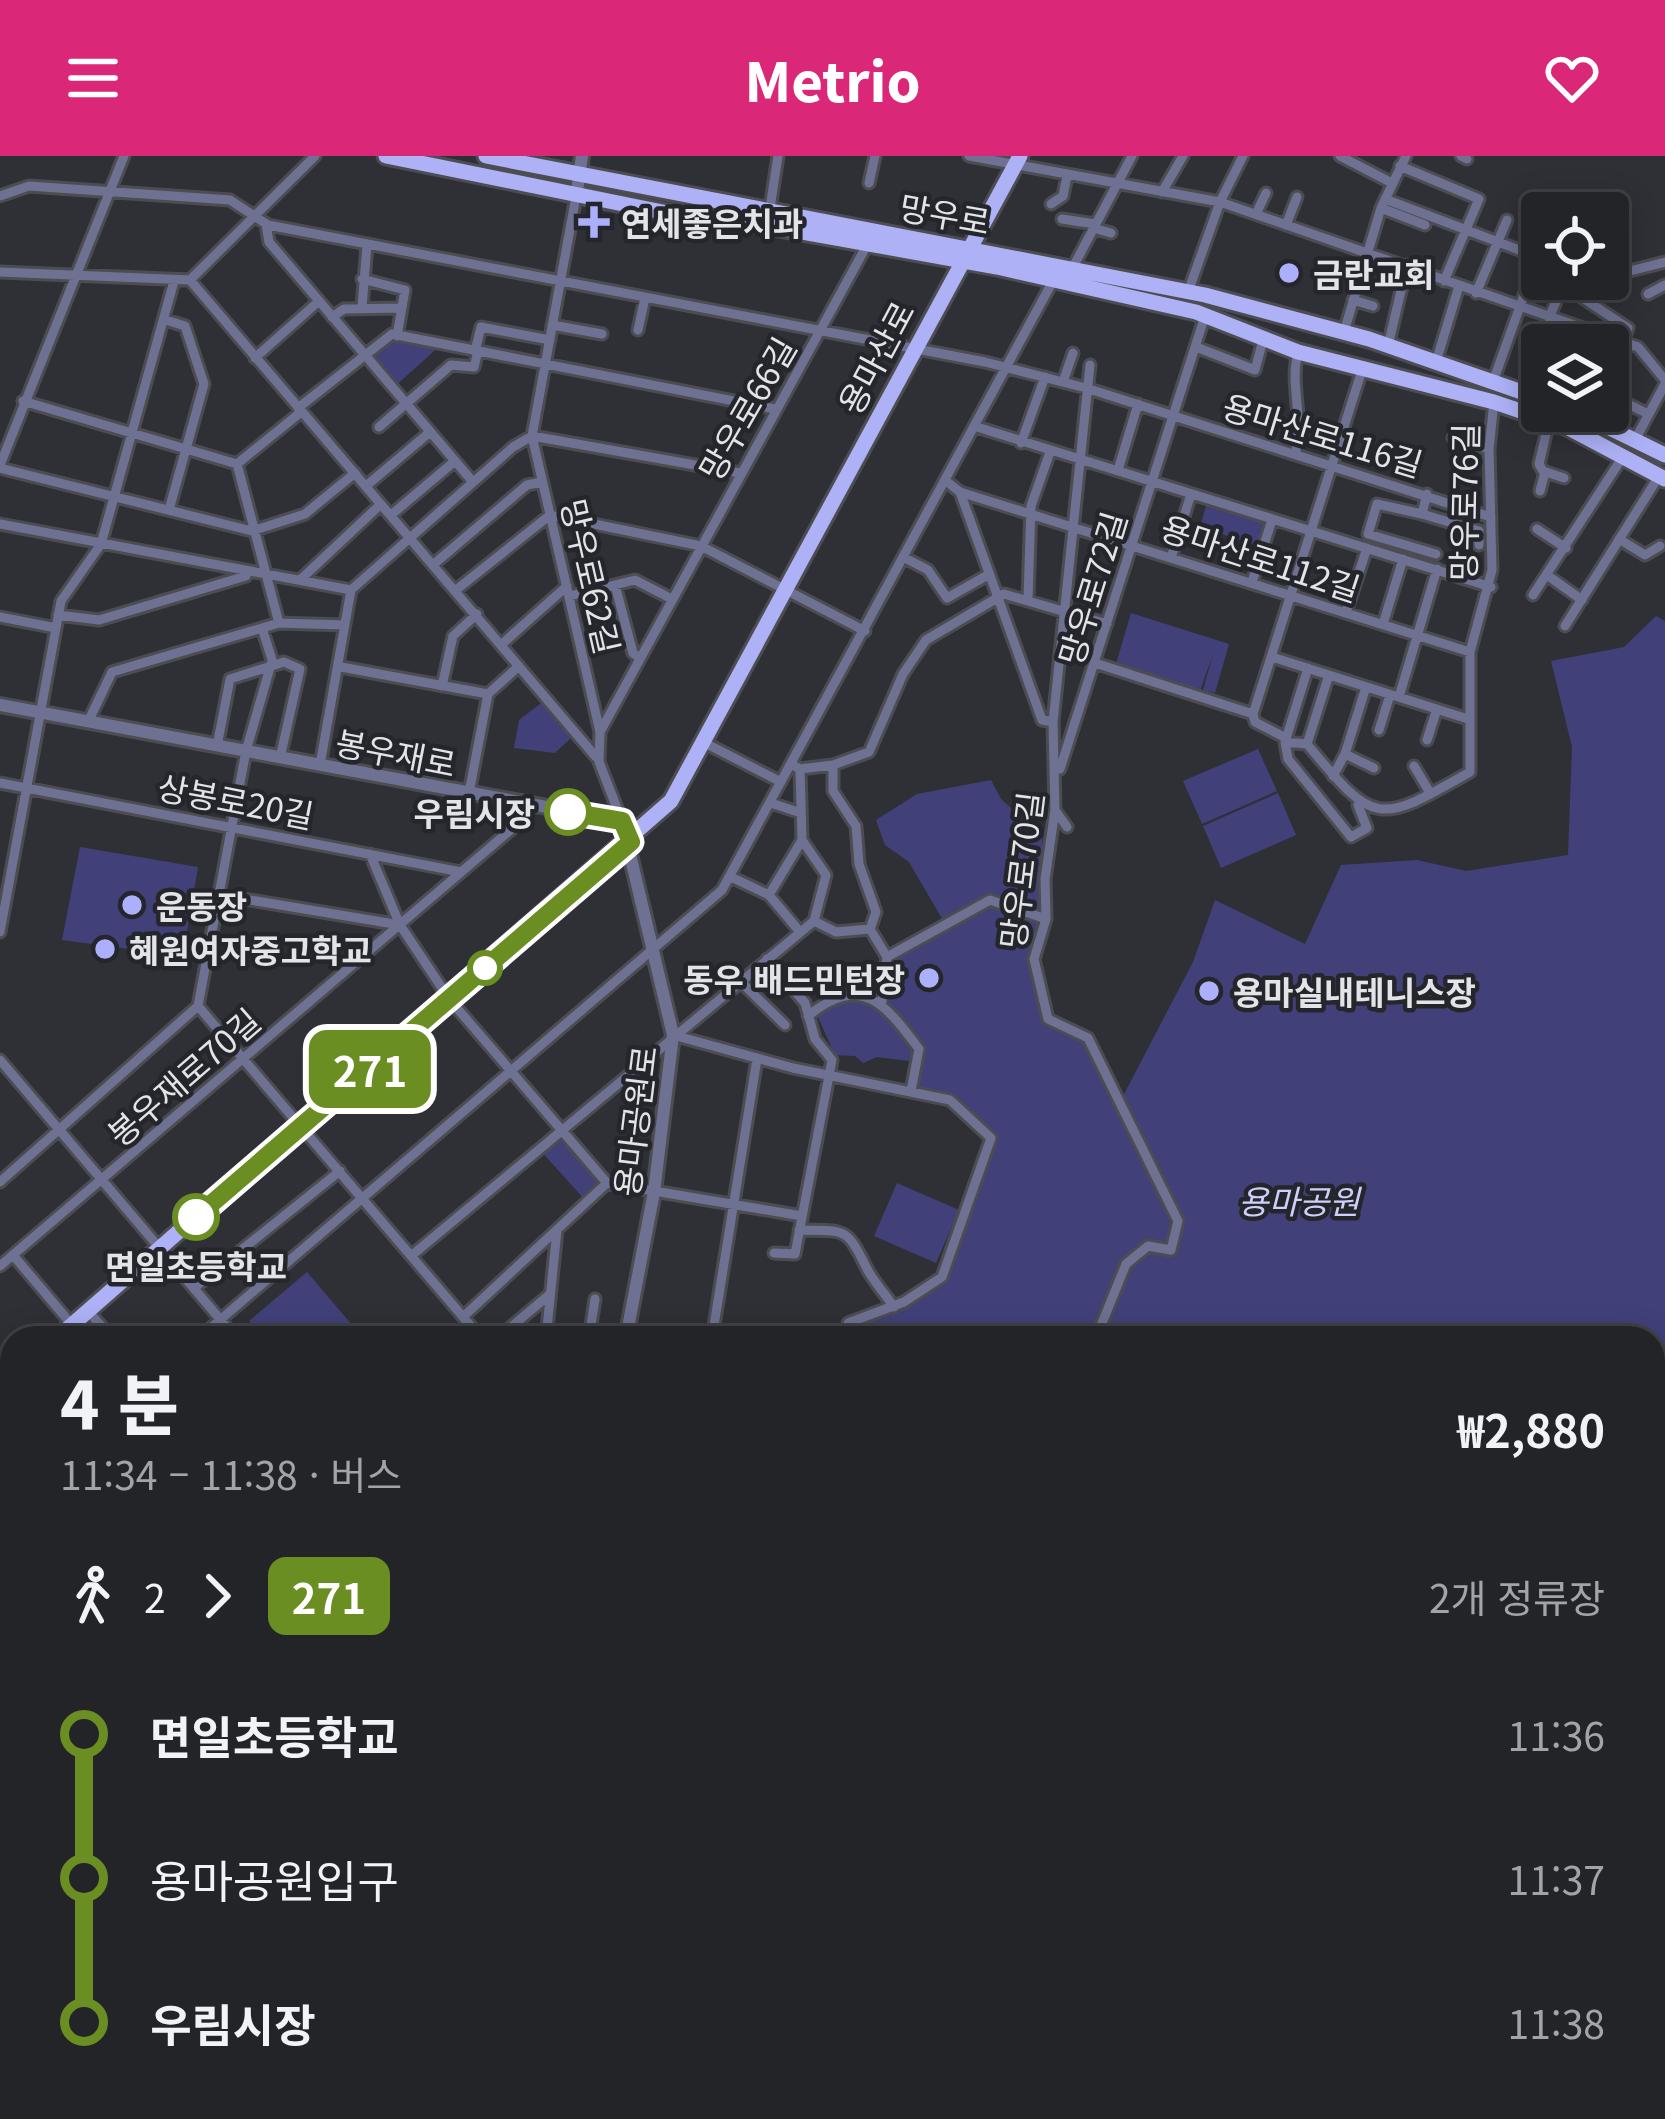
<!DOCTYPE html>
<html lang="ko">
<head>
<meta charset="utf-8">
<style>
  body { margin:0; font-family:Georgia,"Noto Sans KR",serif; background:#2b2c30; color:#f1f3f6; height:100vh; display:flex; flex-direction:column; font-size:45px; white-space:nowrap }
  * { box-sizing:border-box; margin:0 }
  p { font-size:39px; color:#a3a4a8 }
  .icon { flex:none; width:66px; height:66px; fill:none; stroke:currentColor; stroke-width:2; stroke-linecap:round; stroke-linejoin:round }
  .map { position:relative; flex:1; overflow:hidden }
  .drawer { position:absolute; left:0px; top:1170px; width:1665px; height:795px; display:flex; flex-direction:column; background:#232428; border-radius:36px 36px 0 0; box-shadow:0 6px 30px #0003,0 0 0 3px #404145 }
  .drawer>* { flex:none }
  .badge { padding:0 24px; border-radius:18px; font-size:42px; line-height:78px }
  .fabs { position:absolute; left:1521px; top:36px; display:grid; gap:24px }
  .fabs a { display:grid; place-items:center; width:108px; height:108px; border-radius:12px; background:#232428; box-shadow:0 6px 30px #0003,0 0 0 3px #404145; font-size:60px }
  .map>.badge { position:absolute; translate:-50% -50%; box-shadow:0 0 0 6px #fff }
  .legs { display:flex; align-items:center; gap:18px; height:132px; padding:0 60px; font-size:39px }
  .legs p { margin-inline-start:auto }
  .headline { display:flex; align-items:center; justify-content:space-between; height:204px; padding:0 60px }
  h1 { font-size:66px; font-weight:800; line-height:90px }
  ul { padding:0 60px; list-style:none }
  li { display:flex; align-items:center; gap:42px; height:144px; font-size:45px }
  li i { display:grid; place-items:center; width:18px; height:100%; margin:0 15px; background:currentColor }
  li i::after { content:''; width:30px; height:30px; margin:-15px; border:9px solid; border-radius:50%; background:#232428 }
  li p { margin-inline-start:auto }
  li:first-child i { background:linear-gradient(#0000 50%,currentColor 0) }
  li:last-child i { background:linear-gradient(currentColor 50%,#0000 0) }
  header { display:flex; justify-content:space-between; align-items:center; height:156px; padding:0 60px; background:#db2777; color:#fff; font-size:54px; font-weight:800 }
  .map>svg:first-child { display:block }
  .green { fill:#414079 }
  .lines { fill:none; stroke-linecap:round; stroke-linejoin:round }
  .minor-casing { stroke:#4c4d52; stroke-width:15 }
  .tertiary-casing { stroke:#4c4d52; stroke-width:18 }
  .primary-casing { stroke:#4c4d52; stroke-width:21 }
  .minor { stroke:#6f7193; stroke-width:9 }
  .tertiary { stroke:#6f7193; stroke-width:12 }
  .primary { stroke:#aeb1f5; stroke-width:15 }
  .line-1-casing { stroke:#fff; stroke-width:27 }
  .line-1 { stroke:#6b8e23; stroke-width:18 }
  .poi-dot { fill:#acaffb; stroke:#25262c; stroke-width:4.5 }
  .stop-1-dot { fill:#fff; stroke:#6b8e23; stroke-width:6 }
  .labels { text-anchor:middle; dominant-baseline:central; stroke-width:9; stroke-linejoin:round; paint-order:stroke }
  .street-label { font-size:33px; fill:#e3e4e8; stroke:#25262c }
  .poi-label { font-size:33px; font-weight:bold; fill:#e3e4e8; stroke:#25262c; text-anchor:start }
  .stop-label { font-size:33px; font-weight:bold; fill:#e3e4e8; stroke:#25262c; text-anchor:end }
  .park-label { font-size:33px; font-style:italic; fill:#cdd0fa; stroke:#25262c }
</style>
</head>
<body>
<header><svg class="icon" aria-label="menu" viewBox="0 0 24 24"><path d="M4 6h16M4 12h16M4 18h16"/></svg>Metrio<svg class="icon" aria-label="heart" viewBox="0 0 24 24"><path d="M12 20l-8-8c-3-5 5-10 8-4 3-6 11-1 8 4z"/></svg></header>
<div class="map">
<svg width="1665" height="1963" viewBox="0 0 1665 1963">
  <rect width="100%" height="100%" fill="#2f3036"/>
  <path class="green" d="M 392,178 L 442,188 L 393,232 L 364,198 Z
    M 1207,347 L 1270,366 L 1262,391 L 1200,371 Z
    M 1131,457 L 1229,488 L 1215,537 L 1203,534 L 1213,498 L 1200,535 L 1116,508 Z
    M 1656,460 L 1665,465 L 1665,1963 L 271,1963 L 279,1953 L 1653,1953 L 1653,1182 L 844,1182 L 848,1167 L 904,1146 L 942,1120 L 991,982 L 950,944 L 911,935 L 919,893 L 882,845 L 887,801 L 944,766 L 909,706 L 885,689 L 876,664 L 917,638 L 991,624 L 1001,643 L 1042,680 L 1046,763 L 1034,803 L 1048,862 L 1088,882 L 1121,944 L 1193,806 L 1215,744 L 1305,788 L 1341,709 L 1417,704 L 1466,715 L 1568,699 L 1572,591 L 1551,505 L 1624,491 Z
    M 545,544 L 574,579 L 555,597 L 514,592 L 519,564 Z
    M 1258,593 L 1277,635 L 1202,668 L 1183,625 Z
    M 1278,637 L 1296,679 L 1221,712 L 1203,670 Z
    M 80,691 L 198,711 L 183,800 L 62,784 Z
    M 863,843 L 880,848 L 914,892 L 909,905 L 877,901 L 863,907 L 855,900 L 835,899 L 817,859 L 827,849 Z
    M 561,975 L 606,1027 L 586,1045 L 539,993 Z
    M 897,1027 L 959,1054 L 936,1107 L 874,1080 Z
    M 307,1116 L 358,1176 L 351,1182 L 264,1182 L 249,1165 Z
    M 0,1604 L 12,1619 L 12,1789 L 0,1806 Z
    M 0,1857 L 12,1861 L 12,1953 L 226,1953 L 228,1963 L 0,1963 Z"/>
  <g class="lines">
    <defs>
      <path id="minor" d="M 969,0 L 1220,46 L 1638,191 L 1665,224
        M 1340,0 L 1392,27
        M 1461,0 L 1467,3
        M 1400,10 L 1479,43 L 1444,125
        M 869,27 L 875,0
        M 577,35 L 532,280 L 600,576 L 599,606 L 622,665
        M 1162,36 L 1183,0
        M 0,40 L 29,30 L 230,44 L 268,69 L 985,206 L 1086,232 L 1491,361
        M 1385,43 L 1535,100
        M 1051,48 L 1063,40 L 1067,20
        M 770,52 L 778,0
        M 1381,52 L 1425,69
        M 1256,58 L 1266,37
        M 1062,63 L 1095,68
        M 266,68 L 269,86 L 473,326
        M 1286,69 L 1297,41
        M 1093,72 L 1111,77
        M 1073,111 L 1132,0
        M 1608,113 L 1622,117 L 1665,106
        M 0,116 L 190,124 L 315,0
        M 362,123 L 405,134 L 397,180
        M 190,124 L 596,601
        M 1188,136 L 1220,46 L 1243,0
        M 1476,137 L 1507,64
        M 1648,138 L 1665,129
        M 1353,144 L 1373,150
        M 362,152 L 367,88
        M 332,161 L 344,153 L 402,152
        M 1549,162 L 1563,129 L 1628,172 L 1623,186
        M 166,164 L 185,170 L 204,228 L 169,354
        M 552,169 L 602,178
        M 638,174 L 645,142
        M 1344,176 L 1381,52 L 1406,0
        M 1388,190 L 1407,109
        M 1196,191 L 1255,214 L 1263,184
        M 475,195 L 481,171 L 550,184
        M 255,202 L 319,145
        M 1436,206 L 1459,130
        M 1090,209 L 1053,566 L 1055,654 L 1045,723 L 1046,763 L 1034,803 L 1048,863 L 1088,882 L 1178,1065 L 1171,1094 L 1148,1090 L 1126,1108 L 1096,1182
        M 1494,223 L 1542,89
        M 1063,226 L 1073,197
        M 23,245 L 237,308 L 279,467
        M 1630,249 L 1648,258
        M 298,252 L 392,178 L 775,253
        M 1549,265 L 1539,308 L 1543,315 L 1564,322
        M 379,271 L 451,209 L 474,211 L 478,195
        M 977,271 L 1491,431
        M 1453,282 L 1489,293
        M 1636,282 L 1665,228
        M 1021,287 L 1045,221
        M 1295,298 C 1305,262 1289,231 1298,196
        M 237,308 L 301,256
        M 0,309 L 124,0
        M 0,312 L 252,375 L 305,358 L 355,317
        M 1118,314 L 1138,248
        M 946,325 L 960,336 L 1470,496
        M 366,330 L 430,276
        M 1540,335 L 1545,316
        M 960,336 L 1042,564 L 1053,566
        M 1427,338 L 1422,358 L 1377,348 L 1368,378 L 1436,398
        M 1422,358 L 1479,375 L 1479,389
        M 391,359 L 455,305
        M 0,368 L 351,434 L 320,609
        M 1537,373 L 1566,392
        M 1619,383 L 1645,399 L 1660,390
        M 905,402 L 928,414 L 947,442 L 986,420
        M 1171,402 L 1191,338
        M 434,408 L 527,329 L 542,326
        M 1547,419 L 1582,444
        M 300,424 L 381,348
        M 1252,426 L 1272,364
        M 615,429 L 633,497 L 640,502
        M 351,434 L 513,291 L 532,280 L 740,317
        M 456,434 L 550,359 L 701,390 L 865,475
        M 1533,439 L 1624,299
        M 569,440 L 635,424 L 672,443
        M 1028,443 L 1031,350 L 1050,296
        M 1346,456 L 1367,392
        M 58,459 L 99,464 L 246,420
        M 0,461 L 56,472
        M 1383,468 L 1403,403
        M 1565,470 L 1659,320
        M 262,472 L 273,507
        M 502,488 L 567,430
        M 1272,501 L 1468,563
        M 1095,507 L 1253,558
        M 341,511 L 488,538
        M 1308,512 L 1285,586 L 1288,603 L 1351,681 L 1367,672 L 1358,649
        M 442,530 L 453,480 L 477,458
        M 1399,541 L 1437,413
        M 1253,558 L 1363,211
        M 1253,558 L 1255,566 L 1286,582
        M 88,566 L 112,516 L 279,467 L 344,469
        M 1379,574 L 1390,539
        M 600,576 L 867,89
        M 1427,584 L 1437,553
        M 703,586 L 781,626
        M 1285,586 L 1307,588 C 1375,670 1377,669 1470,616 L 1470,496 L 1492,414 L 1489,293 L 1494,246
        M 1307,588 L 1329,519
        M 217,590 L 230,523 L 284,506 L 300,513 L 280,602
        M 1345,598 L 1366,531
        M 1414,610 L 1430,637
        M 800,613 L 833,609
        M 1060,613 L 1204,163
        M 1333,620 L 1345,598 L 1374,612
        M 0,627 L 461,716
        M 469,637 L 488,538 L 519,510
        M 771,647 L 801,657
        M 1055,654 L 1067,671
        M 370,698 L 400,769
        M 731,721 L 769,739 L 800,776
        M 220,739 L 400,769 L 450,844 L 607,1027
        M 769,739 L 802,684
        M 814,765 L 836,776 L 870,773
        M 0,776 L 61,445 L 101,388 L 174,125
        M 887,801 L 990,744 L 1046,763
        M 767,803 L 805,847 L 815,883 L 832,904 L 795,1098 L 774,1097
        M 740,825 L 785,869
        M 882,845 L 887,801 L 870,773 L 876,756 L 859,708 L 856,670 L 833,635 L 833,609 L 869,596 L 903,518 L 926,484 L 1004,438 L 1107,468
        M 198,850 L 481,1182
        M 808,860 C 862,816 886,849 919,893 L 911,935
        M 673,879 L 793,912 L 950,944 L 991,982 L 942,1121 L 904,1146 L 848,1167
        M 0,904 L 236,1182
        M 0,1026 L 198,850 L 246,595 L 271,508
        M 799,1074 C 845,1075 846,1070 866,1111 C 873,1125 885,1138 894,1151
        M 13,1099 L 72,1169
        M 411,1100 L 814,765 L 826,719 L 802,684 L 800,613 L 791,608
        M 0,1110 L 514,671 L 522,647
        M 194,1132 L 340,1015
        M 88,1155 L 112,1182
        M 463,1161 L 607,1027 L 802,1060
        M 199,1182 L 722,734 L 1054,123
        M 498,1182 L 549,1139
        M 546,1182 L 557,1074
        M 589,1182 L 595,1143
        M 712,1182 L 757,903
        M 0,1298 L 12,1287
        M 0,1350 L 12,1340
        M 0,1406 L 12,1396
        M 0,1455 L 12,1445
        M 0,1509 L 12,1498
        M 0,1516 L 12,1531
        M 11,1825 L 12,1823"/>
      <path id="tertiary" d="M 577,35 L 582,0
        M 0,549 L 622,665 L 673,879 L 654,1036 L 626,1182"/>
      <path id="primary" d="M 386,0 L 707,65 L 757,68 L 997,111 L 1196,156 L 1298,196 L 1494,246 L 1565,270 L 1665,323
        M 486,0 L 1205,139 L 1369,183 L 1542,243
        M 1575,255 L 1665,299
        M 57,1182 L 671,645 L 1020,0
        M 0,1231 L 12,1221"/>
    </defs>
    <use href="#minor" class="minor-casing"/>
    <use href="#tertiary" class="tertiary-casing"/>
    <use href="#primary" class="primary-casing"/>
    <use href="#minor" class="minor"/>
    <use href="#tertiary" class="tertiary"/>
    <use href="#primary" class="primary"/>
  </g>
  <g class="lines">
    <defs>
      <path id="line-1" d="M 196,1061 L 631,686 L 622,665 L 568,656"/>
    </defs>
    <use href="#line-1" class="line-1-casing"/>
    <use href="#line-1" class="line-1"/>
  </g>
  <g class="poi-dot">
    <path d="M588 48h12v12h12v12h-12v12h-12v-12h-12v-12h12z"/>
    <circle cx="1289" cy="117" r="12"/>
    <circle cx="132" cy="749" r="12"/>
    <circle cx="105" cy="793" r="12"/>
    <circle cx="929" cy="822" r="12"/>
    <circle cx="1209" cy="835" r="12"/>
  </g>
  <g class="stop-1-dot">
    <circle cx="568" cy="656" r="21"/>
    <circle cx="485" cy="812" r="15"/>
    <circle cx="196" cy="1061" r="21"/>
  </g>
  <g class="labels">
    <g class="street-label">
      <text transform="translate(945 57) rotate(10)">망우로</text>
      <text transform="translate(875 201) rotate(-62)">용마산로</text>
      <text transform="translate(746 252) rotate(-60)">망우로66길</text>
      <text transform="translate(1323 278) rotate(17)">용마산로116길</text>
      <text transform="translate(1463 346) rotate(-89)">망우로76길</text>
      <text transform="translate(1261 401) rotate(18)">용마산로112길</text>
      <text transform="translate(592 420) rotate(77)">망우로62길</text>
      <text transform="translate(1091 432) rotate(-73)">망우로72길</text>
      <text transform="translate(396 596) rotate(11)">봉우재로</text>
      <text transform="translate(236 644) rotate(11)">상봉로20길</text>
      <text transform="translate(1020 714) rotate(-83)">망우로70길</text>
      <text transform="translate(183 920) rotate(-41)">봉우재로70길</text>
      <text transform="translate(634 965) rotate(-83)">용마공원로</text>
    </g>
    <g class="poi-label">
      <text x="621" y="66">연세좋은치과</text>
      <text x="1313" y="117">금란교회</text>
      <text x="156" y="749">운동장</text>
      <text x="129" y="793">혜원여자중고학교</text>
      <text x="905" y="822" text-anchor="end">동우 배드민턴장</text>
      <text x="1233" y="835">용마실내테니스장</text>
    </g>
    <g class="stop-label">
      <text x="535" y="656">우림시장</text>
      <text x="196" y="1109" text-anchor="middle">면일초등학교</text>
    </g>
    <g class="park-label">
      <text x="1299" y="1044">용마공원</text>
    </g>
  </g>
</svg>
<div class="fabs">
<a><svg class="icon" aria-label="locate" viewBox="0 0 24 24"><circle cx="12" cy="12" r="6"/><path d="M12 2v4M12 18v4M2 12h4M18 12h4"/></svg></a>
<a><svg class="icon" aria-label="layers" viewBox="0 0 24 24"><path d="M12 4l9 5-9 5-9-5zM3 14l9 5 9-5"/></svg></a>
</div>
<b class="badge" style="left:370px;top:913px;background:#6b8e23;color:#fff">271</b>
<section class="drawer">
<div class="headline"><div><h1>4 분</h1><p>11:34 – 11:38 · 버스</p></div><b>₩2,880</b></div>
<div class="legs"><svg class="icon" aria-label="walk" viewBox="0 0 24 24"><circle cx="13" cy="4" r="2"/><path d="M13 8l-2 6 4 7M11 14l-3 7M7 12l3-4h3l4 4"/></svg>2<svg class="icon" aria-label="forward" viewBox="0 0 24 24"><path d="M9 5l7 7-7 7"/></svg><b class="badge" style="background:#6b8e23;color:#fff">271</b><p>2개 정류장</p></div>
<ul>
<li><i style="color:#6b8e23"></i><b>면일초등학교</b><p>11:36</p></li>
<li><i style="color:#6b8e23"></i><span>용마공원입구</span><p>11:37</p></li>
<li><i style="color:#6b8e23"></i><b>우림시장</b><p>11:38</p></li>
</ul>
</section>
</div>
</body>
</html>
